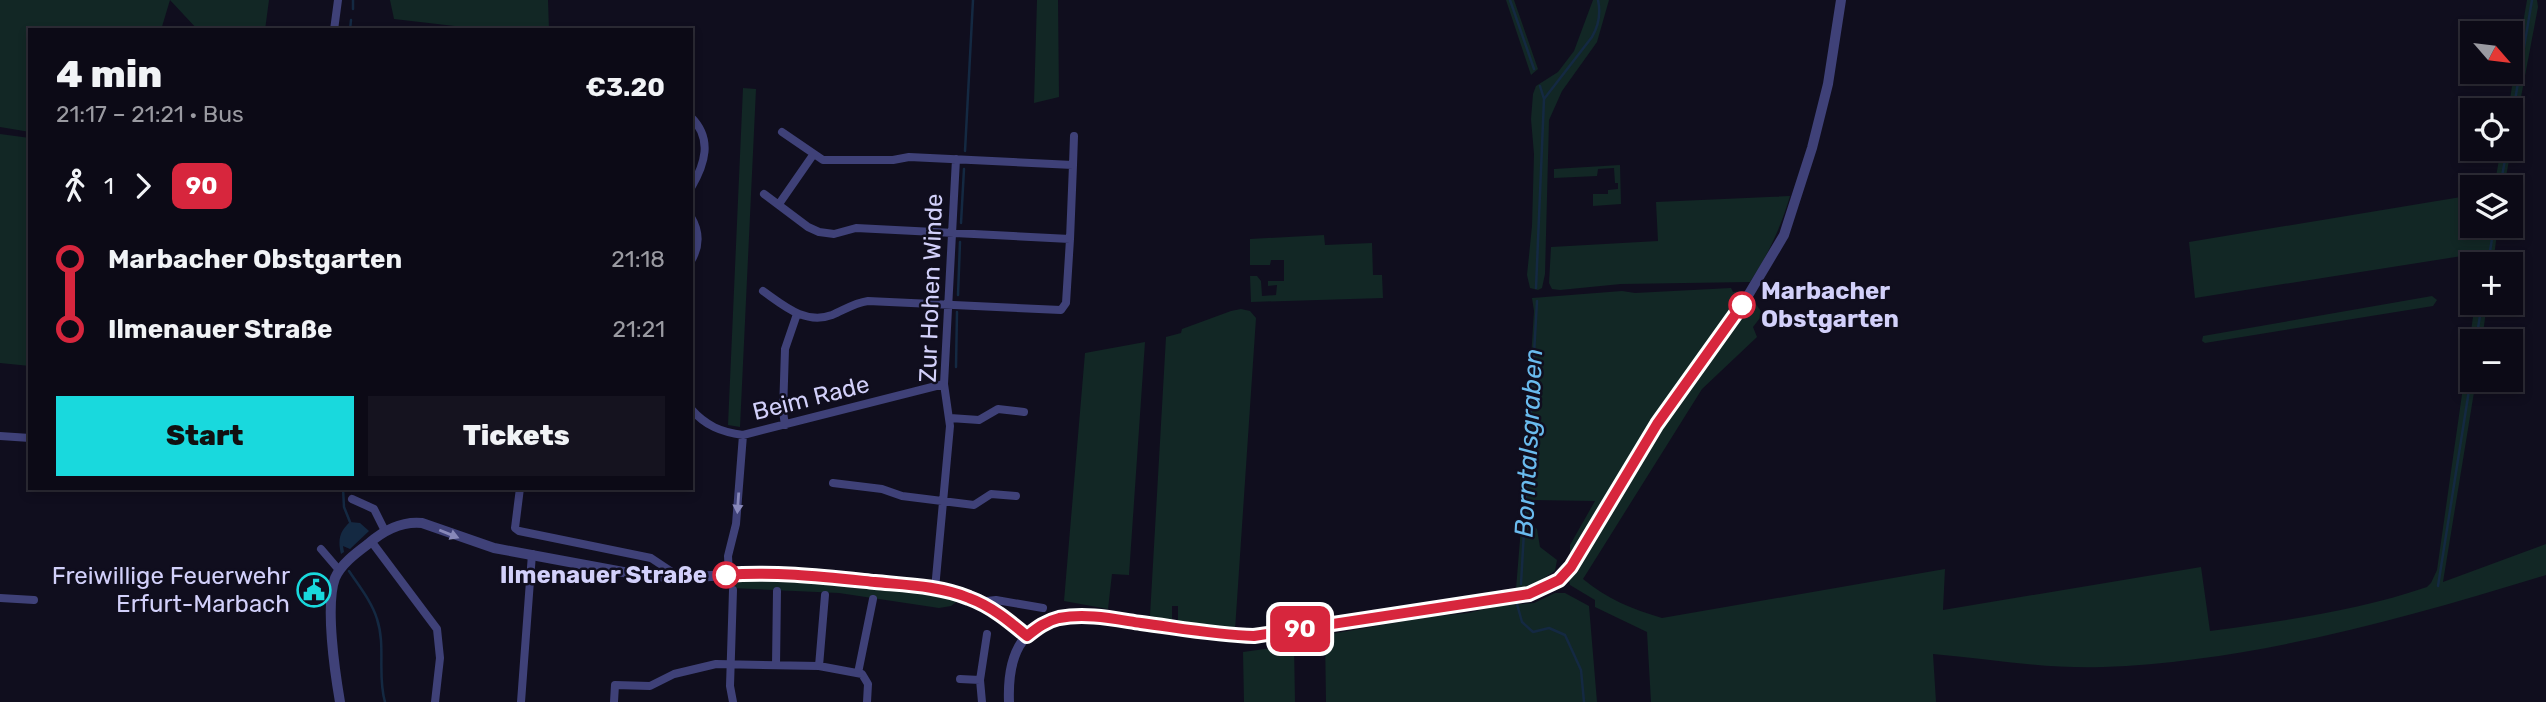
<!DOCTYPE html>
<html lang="en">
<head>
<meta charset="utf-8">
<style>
  body { margin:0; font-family:Rubik,sans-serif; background:#15131f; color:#f1f3f6; height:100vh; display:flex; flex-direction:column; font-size:26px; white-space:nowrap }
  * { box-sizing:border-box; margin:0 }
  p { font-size:23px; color:#9a9aa1 }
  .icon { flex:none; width:38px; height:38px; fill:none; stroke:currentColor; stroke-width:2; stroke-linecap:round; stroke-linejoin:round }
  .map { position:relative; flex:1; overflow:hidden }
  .sheet { position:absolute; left:28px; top:28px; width:665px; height:462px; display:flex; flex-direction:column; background:#0c0a16; border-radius:0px; box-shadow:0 4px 10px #0003,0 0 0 2px #2c2b35 }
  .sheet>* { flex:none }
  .badge { padding:0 14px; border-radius:10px; font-size:24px; line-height:46px }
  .needle { width:46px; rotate:118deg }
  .controls { position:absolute; left:2460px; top:21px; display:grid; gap:14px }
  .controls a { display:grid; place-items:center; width:63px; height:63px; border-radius:0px; background:#0c0a16; box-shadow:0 4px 10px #0003,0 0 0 2px #2c2b35; font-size:35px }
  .map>.badge { position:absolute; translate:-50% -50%; box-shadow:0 0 0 4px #fff }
  .legs { display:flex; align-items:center; gap:10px; height:77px; padding:0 28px; font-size:23px }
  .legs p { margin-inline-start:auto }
  .headline { display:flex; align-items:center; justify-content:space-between; height:119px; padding:0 28px }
  h1 { font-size:38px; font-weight:800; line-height:52px }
  .primary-button { display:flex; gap:14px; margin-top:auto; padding:14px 28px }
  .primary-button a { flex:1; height:80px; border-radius:0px; background:#19d9dd; color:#111; font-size:28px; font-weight:800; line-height:80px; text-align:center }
  .primary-button a+a { background:#15131f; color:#f1f3f6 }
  ul { padding:0 28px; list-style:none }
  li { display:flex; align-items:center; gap:24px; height:70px; font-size:26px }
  li i { display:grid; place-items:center; width:10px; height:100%; margin:0 9px; background:currentColor }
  li i::after { content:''; width:18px; height:18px; margin:-9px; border:5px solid; border-radius:50%; background:#0c0a16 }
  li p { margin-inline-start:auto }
  li:first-child i { background:linear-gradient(#0000 50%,currentColor 0) }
  li:last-child i { background:linear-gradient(currentColor 50%,#0000 0) }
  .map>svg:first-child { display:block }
  .green { fill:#122725 }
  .water { fill:#142942 }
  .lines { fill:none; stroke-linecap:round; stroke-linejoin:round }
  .stream { stroke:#142942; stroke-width:2.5 }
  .minor { stroke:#3f4178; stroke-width:8 }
  .tertiary { stroke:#3f4178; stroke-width:10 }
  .oneway { fill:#8888b9 }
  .line-1-casing { stroke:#fff; stroke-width:16 }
  .line-1 { stroke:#d7263d; stroke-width:10 }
  .stop-1-dot { fill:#fff; stroke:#d7263d; stroke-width:3.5 }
  .labels { text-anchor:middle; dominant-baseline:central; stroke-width:5; stroke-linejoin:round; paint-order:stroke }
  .street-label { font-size:24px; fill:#d2d0fa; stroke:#100e1e }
  .stop-label { font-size:24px; font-weight:bold; fill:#d2d0fa; stroke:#100e1e; text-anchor:start }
  .poi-label { font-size:24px; fill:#d2d0fa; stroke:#100e1e; text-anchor:end }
  .water-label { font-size:26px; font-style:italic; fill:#6abbee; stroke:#100e1e }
</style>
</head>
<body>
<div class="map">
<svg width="2546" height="702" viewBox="0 0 2546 702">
  <rect width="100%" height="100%" fill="#100e1e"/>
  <path class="green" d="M 0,0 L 269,0 L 265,30 L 198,30 L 170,0 L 161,30 L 30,30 L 30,132 L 0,127 Z
    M 390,0 L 548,0 L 549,30 L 489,30 L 394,19 Z
    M 1037,0 L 1058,0 L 1059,97 L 1034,103 Z
    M 1506,0 L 1514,0 L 1538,69 L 1531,75 Z
    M 1593,0 L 1609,0 L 1597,42 L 1562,91 L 1549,120 L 1545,274 L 1542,288 L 1538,290 L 1530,288 L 1527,275 L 1532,226 L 1534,154 L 1531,119 L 1533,94 L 1536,86 L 1558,72 L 1574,51 Z
    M 2527,0 L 2537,0 L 2538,7 L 2504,187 L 2494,187 L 2501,149 L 2511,149 L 2511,110 L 2508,110 Z
    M 743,88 L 756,89 L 740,427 L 728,425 Z
    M 0,134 L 30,138 L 30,366 L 0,363 Z
    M 1620,165 L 1621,204 L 1593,206 L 1593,194 L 1608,194 L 1608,190 L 1618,189 L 1618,183 L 1615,183 L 1614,168 L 1598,169 L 1597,176 L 1554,178 L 1554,169 Z
    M 2473,195 L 2473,226 L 2498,226 L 2493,264 L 2480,264 L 2481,253 L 2195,298 L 2189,242 Z
    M 1790,196 C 1781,227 1768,255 1750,282 L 1621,284 L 1560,290 L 1552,289 L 1549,283 L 1551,247 L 1658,241 L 1656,202 Z
    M 1324,235 L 1325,245 L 1372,243 L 1373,275 L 1382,275 L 1383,298 L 1251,302 L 1250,276 L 1257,276 L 1261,281 L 1262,296 L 1276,295 L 1277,285 L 1268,286 L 1268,281 L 1284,281 L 1284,260 L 1271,260 L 1270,265 L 1250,265 L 1250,239 Z
    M 1731,288 L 1733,292 L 1742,291 L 1731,307 L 1731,312 L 1651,423 L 1570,557 L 1570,545 L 1595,501 L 1531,500 L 1530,523 L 1537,529 L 1540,547 L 1557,560 L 1555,571 C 1542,579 1531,587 1516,589 L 1522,515 L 1520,473 L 1525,450 L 1534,311 L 1532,298 L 1622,291 L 1635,293 Z
    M 2432,296 L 2437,300 L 2433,306 L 2205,343 L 2202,341 L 2203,336 Z
    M 1753,300 L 1763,314 L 1753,327 L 1757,337 L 1702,389 L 1583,579 C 1607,599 1632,609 1662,618 L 1945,569 L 1943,610 L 2201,567 L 2210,631 C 2282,621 2357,611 2427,587 L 2431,583 L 2437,570 L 2475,303 L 2487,303 L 2482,341 L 2473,341 L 2473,380 L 2476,380 L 2443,582 L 2546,544 L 2546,575 C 2402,619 2254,661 2103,667 C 2046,669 1990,659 1933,654 L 1936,702 L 1651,702 L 1647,632 L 1595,607 L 1595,600 L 1570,585 L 1569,580 L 1661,427 L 1683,400 Z
    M 1241,309 L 1250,311 L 1256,318 L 1235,630 L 1178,621 L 1178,606 L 1172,606 L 1172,620 L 1150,616 L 1166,337 L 1181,333 L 1182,329 L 1231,311 Z
    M 1145,342 L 1129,575 L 1112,574 L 1108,609 L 1064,601 L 1085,353 Z
    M 732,580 L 832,582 L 913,592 L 959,600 L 951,606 L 939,608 L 839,593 L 732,588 Z
    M 1555,593 L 1565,593 L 1589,606 L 1597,702 L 1326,702 L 1325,635 L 1428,617 L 1468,613 L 1498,606 L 1534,603 Z
    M 1294,645 L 1295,702 L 1244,702 L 1243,652 Z"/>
  <path class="water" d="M 350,522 L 360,523 L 369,531 L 350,549 L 343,546 L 344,552 L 341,554 C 338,540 339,532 350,522 Z"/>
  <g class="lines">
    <path class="stream" d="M 1510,0 L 1534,69
      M 353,9 L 353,0
      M 350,30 L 351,20
      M 1540,86 L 1544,99
      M 2511,124 L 2532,0
      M 965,151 L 973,0
      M 2500,187 L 2507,149
      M 961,223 L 964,169
      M 2488,264 L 2494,226
      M 1536,288 L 1544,99 L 1592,37 C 1599,25 1601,14 1598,0
      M 958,295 L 960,242
      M 2476,341 L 2482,303
      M 956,367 L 957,312
      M 343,488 L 344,507 L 350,522
      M 349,571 C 359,586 372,602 377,619 C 386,646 377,675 385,702
      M 1521,584 L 1537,301
      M 2438,586 L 2473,365
      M 1517,604 L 1522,622 L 1533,632 L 1549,628 L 1565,635 L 1581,670 L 1584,702"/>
    <path class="minor" d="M 334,30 L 338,0
      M 691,117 C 713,139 705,164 691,188
      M 782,132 L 823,160 L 893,160 L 909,157 L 1073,165 L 1074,136
      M 764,194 L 808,227 L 819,232 L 834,234 L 856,228 L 1070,239 L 1073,165
      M 779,204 L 813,155
      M 691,217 C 700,232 700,246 691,261
      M 763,291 C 783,305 805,325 832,315 C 844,310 854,303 868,301 L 1061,310 L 1066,303 L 1070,239
      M 691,409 C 706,426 721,432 743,435 L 944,384
      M 950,418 L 979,420 L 998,409 L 1024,412
      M 785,425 L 783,412 L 785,349 L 797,314
      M 0,436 L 30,438
      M 833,483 L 882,489 L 902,496 L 974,505 L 991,494 L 1016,496
      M 520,488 L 515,528 L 519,531 L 651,558 L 681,578
      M 352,499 L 374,509 L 385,531
      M 371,541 L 437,629 L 440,658 L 435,702
      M 321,549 L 339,570
      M 729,575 L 728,556 L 736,524 L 743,435
      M 935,589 L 950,426 L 944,384 L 956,159
      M 733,590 L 730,686 L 733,702
      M 0,598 L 34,600
      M 978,602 L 996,600 L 1043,608
      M 776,665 L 777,591
      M 819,666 L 825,595
      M 858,673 L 873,599
      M 960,679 L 980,680
      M 521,702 L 532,554
      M 614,702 L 615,685 L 650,686 L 674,674 L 716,664 L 819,666 L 862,674 L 868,684 L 867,702
      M 982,702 L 980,680 L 987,634"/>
    <path class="tertiary" d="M 340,702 C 335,673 325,605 335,578 C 341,564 356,553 368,544 C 384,530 401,521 422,523 L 494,548 L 634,574 L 681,578 L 756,573 L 836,578 L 935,589 L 963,596 L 985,605 L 1027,636
      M 1009,702 C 1005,600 1080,613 1152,624 C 1186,630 1220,636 1254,636 L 1529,594 L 1559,580 L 1571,567 L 1657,424 L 1743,304 L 1784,235 L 1812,148 L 1828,84 L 1841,0"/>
  </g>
  <defs><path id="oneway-solid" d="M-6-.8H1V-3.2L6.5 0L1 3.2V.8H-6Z" transform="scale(1.75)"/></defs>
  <g class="oneway">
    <use href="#oneway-solid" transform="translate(738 503) rotate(94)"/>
    <use href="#oneway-solid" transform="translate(449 534) rotate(22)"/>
  </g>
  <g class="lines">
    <defs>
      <path id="line-1" d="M 726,575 C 775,571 826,577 875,582 C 906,585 940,586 969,598 C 991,606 1009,621 1027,636 C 1037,628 1046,621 1059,618 C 1087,613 1114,619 1141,623 C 1179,628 1216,635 1254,636 L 1529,594 L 1559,580 L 1571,567 L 1657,424 L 1742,305"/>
    </defs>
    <use href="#line-1" class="line-1-casing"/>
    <use href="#line-1" class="line-1"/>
  </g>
  <defs>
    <symbol id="civic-ring" viewBox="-11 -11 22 22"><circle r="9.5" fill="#100e1e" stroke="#19d9dd" stroke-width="1.5"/><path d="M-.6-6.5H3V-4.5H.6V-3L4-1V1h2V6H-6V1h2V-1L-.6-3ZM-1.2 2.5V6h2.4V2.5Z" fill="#19d9dd"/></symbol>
  </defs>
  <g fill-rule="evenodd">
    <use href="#civic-ring" x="295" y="571" width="38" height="38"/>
  </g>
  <g class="stop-1-dot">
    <circle cx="1742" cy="305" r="12"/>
    <circle cx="726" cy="575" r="12"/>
  </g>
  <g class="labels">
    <g class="street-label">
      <text transform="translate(931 288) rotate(-88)">Zur Hohen Winde</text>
      <text transform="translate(811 398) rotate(-14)">Beim Rade</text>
    </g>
    <g class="stop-label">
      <text x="1761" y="291">Marbacher<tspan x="1761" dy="28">Obstgarten</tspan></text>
      <text x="707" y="575" text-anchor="end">Ilmenauer Straße</text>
    </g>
    <g class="poi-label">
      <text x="290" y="576">Freiwillige Feuerwehr<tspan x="290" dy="28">Erfurt-Marbach</tspan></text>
    </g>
    <g class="water-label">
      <text transform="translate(1529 443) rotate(-87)">Borntalsgraben</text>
    </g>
  </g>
</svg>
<div class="controls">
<a><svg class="needle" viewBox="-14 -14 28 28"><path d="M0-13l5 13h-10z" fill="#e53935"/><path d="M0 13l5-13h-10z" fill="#9a9aa1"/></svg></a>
<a><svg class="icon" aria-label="locate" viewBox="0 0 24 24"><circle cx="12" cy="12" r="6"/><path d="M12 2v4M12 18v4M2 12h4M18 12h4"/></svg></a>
<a><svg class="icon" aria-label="layers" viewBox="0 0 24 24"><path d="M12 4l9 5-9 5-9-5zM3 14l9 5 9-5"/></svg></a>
<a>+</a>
<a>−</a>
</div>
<b class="badge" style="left:1300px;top:629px;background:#d7263d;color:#fff">90</b>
<section class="sheet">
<div class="headline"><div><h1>4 min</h1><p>21:17 – 21:21 · Bus</p></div><b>€3.20</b></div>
<div class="legs"><svg class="icon" aria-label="walk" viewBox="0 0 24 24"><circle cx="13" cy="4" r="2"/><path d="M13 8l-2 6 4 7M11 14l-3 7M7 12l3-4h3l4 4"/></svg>1<svg class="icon" aria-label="forward" viewBox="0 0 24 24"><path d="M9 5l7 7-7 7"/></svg><b class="badge" style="background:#d7263d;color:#fff">90</b></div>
<ul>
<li><i style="color:#d7263d"></i><b>Marbacher Obstgarten</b><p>21:18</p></li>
<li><i style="color:#d7263d"></i><b>Ilmenauer Straße</b><p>21:21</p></li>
</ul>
<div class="primary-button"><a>Start</a><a>Tickets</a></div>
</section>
</div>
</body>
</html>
